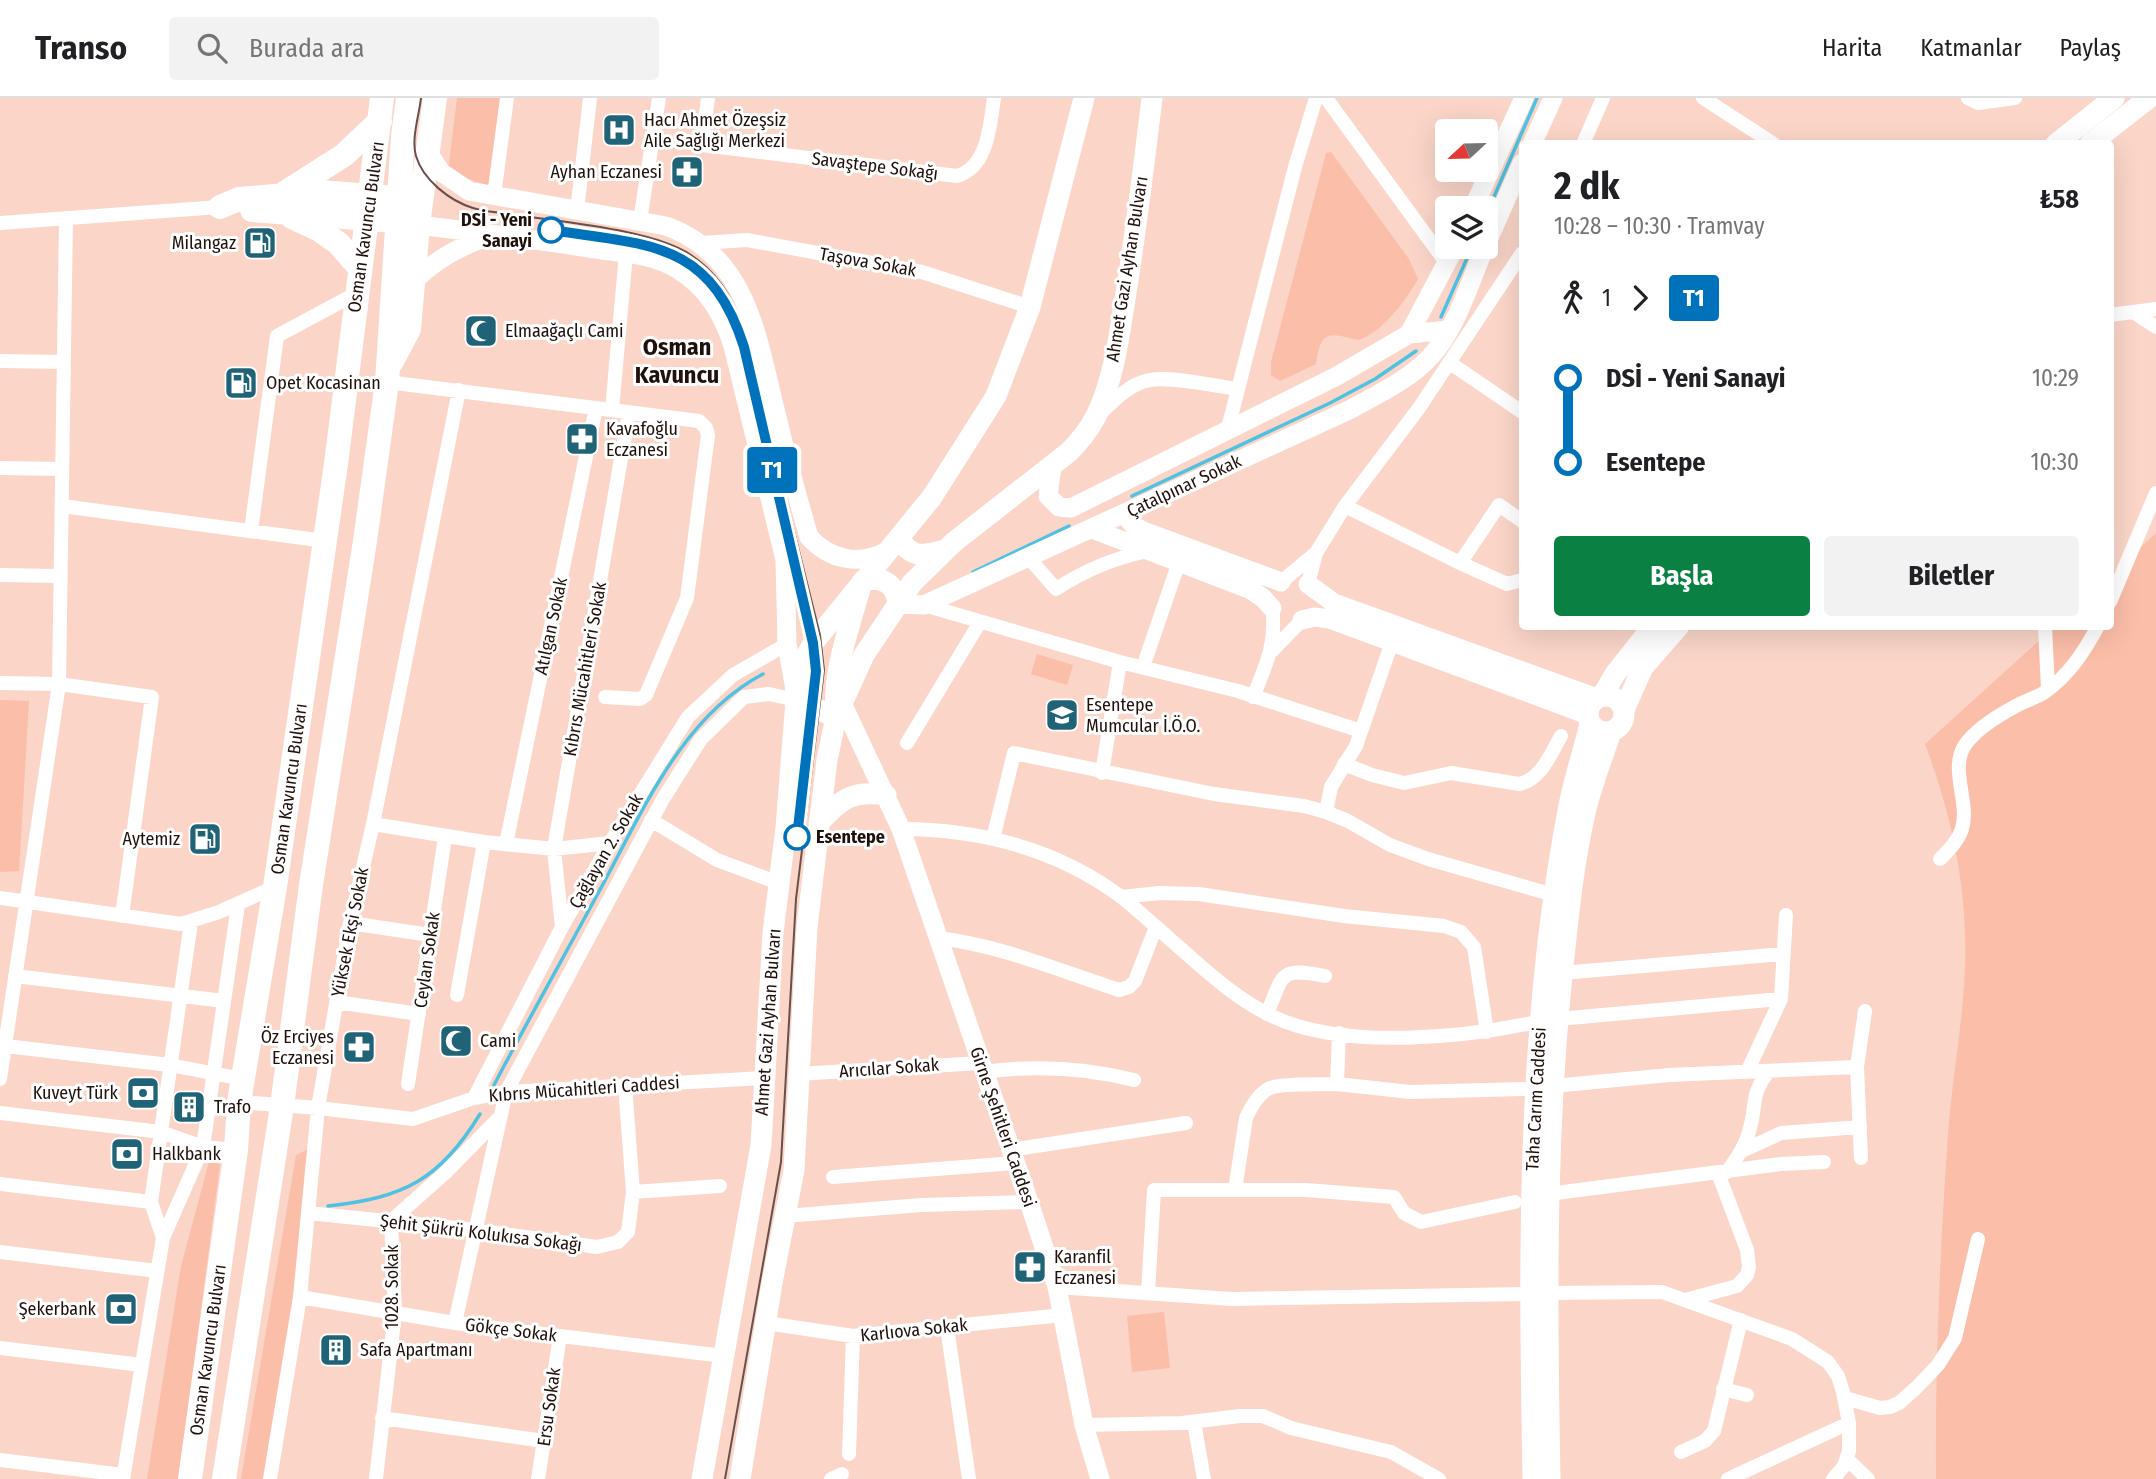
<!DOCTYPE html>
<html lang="tr">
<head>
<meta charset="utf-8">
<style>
  body { margin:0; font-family:"Fira Sans Condensed",sans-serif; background:#f2f2f2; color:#202124; height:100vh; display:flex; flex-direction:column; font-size:26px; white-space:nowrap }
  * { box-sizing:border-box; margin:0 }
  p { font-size:23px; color:#757577 }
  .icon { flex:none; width:38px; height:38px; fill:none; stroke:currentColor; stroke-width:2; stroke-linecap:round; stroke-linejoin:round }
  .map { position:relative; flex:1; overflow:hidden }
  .details { position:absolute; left:1519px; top:42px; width:595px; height:490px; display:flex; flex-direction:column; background:#fff; border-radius:7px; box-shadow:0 7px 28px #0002 }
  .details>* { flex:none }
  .badge { padding:0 14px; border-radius:5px; font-size:24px; line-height:46px }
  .needle { width:46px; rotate:248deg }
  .fabs { position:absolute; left:1435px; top:21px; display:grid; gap:14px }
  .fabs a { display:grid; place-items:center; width:63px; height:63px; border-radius:7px; background:#fff; box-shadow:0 7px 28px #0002; font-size:35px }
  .map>.badge { position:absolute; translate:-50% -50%; box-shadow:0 0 0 4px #fff }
  .legs { display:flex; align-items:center; gap:10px; height:77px; padding:0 35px; font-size:23px }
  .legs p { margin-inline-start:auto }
  .headline { display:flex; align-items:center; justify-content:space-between; height:119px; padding:0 35px }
  h1 { font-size:38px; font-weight:700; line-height:52px }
  .button { display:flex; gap:14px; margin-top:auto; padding:14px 35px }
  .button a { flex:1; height:80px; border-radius:7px; background:#0b8043; color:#fff; font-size:28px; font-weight:700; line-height:80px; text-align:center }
  .button a+a { background:#f2f2f2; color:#202124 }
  ul { padding:0 35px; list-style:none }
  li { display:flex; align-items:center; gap:24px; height:84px; font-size:26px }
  li i { display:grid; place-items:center; width:10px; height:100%; margin:0 9px; background:currentColor }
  li i::after { content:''; width:18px; height:18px; margin:-9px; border:5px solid; border-radius:50%; background:#fff }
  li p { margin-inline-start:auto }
  li:first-child i { background:linear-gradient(#0000 50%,currentColor 0) }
  li:last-child i { background:linear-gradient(currentColor 50%,#0000 0) }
  header { display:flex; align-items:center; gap:42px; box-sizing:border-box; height:98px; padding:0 35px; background:#fff; border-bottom:2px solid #e0e0e0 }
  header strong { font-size:33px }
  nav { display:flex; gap:38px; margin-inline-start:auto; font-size:24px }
  .search { width:490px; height:63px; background:#f2f2f2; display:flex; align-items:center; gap:18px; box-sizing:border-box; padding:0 24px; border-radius:7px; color:#757577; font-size:26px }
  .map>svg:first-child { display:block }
  .green { fill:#fbbea8 }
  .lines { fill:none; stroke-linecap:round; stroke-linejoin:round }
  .stream { stroke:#4ec2e3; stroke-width:3.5 }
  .street { stroke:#fff; stroke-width:14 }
  .secondary { stroke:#fff; stroke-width:19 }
  .primary { stroke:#fff; stroke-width:21 }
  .highway { stroke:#fff; stroke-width:24 }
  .tram { stroke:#68514a; stroke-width:2 }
  .line-1-casing { stroke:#fff; stroke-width:16 }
  .line-1 { stroke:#0072bc; stroke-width:10 }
  .stop-1-dot { fill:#fff; stroke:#0072bc; stroke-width:3.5 }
  .labels { text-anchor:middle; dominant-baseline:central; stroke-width:6; stroke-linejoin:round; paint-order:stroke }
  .poi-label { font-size:18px; fill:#21110c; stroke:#fff; text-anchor:start }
  .street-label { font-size:18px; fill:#21110c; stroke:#fff }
  .stop-label { font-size:18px; font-weight:bold; fill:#21110c; stroke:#fff; text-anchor:end }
  .district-label { font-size:24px; font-weight:bold; fill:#21110c; stroke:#fff }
</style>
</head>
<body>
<header>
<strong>Transo</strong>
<div class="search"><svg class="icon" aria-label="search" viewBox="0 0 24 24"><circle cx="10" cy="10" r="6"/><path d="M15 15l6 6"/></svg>Burada ara</div>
<nav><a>Harita</a><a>Katmanlar</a><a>Paylaş</a></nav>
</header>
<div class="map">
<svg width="2156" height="1381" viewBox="0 0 2156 1381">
  <rect width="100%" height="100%" fill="#fad5c8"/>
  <path class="green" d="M 457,0 L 501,0 L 489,88 L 448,74 Z
    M 1331,54 L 1409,161 L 1418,181 C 1407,201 1381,236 1358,242 C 1329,235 1321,231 1316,266 L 1280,283 L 1271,277 L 1271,264 L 1325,59 L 1326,55 Z
    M 2156,435 L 2156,1381 L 1936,1381 C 1935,1266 1940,1152 1948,1037 C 1952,981 1963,925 1965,869 C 1968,792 1952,718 1925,646 L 2054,529 L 2110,528 L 2111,476 Z
    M 1037,556 L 1073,567 L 1067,587 L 1031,576 Z
    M 0,602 L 29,603 L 19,773 L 0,774 Z
    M 313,1049 L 279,1310 L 267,1381 L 241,1381 L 296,1057 Z
    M 209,1064 L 220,1066 L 179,1381 L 147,1381 L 181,1168 Z
    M 1164,1214 L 1170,1270 L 1132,1274 L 1127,1218 Z"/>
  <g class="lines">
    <path class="stream" d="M 1486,117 L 1537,0
      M 1441,219 L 1472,149
      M 1132,398 L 1330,305 L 1375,281 L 1416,253
      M 973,474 L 1069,428
      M 494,987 C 527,924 562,862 596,799 C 640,720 679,620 763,576
      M 328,1108 C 403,1100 440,1082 480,1016"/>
    <path class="street" d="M 708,0 L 702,47 L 957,78 C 988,69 990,27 994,0
      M 1326,0 L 1447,166
      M 1703,0 L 1774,46
      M 1968,0 L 1978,5 L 2015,0
      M 1583,46 L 1603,0
      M 494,98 L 507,0
      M 577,113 L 590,0
      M 640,123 L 659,0
      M 0,125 L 220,109
      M 701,145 L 747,142 L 922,174 L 1030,209
      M 2133,214 L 2156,211
      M 2110,217 L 2133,214 L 2156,229
      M 0,263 L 64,264
      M 1450,265 L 1522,314
      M 387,284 L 699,323 L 706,330 L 708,337 L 687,500 L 646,597 L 640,601 L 605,599
      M 612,312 L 626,156
      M 1101,315 C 1114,302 1131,285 1150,282 C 1169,278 1217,288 1238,291
      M 1227,334 L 1295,69 L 1316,0
      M 0,370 L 62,371
      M 62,408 L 325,443
      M 1345,408 L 1460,465 L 1499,407 L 1522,423
      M 251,433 L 277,238 L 357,195
      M 1029,460 L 1056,491 C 1085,472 1114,460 1148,453
      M 1460,465 L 1507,486 L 1522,482
      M 0,477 L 60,478
      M 1281,484 L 1316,455
      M 1308,486 L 1316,455 L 1345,408 L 1419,310 L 1522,155
      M 2110,504 L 2156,395
      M 924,507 L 1120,564 L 1238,593 L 1361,633
      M 2045,528 L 2048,591
      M 1272,553 L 1302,522
      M 1143,569 L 1179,464
      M 0,585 L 59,586 L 152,599 L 122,818
      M 1253,599 C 1266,567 1277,545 1272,510
      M 907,645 L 980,524
      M 1344,666 L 1372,677 L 1404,685 L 1451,675 L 1519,686 C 1541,682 1551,655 1561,638
      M 1102,675 L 1120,564
      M 1326,714 L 1331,689 L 1356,648 L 1392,544
      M 651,722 L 717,762 L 779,785
      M 373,726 L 484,744 L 554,751 L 610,745
      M 901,731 C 979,731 1057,751 1120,798 C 1138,812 1155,828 1172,843 C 1204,871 1235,901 1274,919 C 1344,952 1466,940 1541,923
      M 993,741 L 1014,655 L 1214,696 L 1304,708 L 1326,714 L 1348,723 L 1390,747 L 1428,761 L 1554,797
      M 506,746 L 596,310
      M 1940,761 C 1949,752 1958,743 1962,731 C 1970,704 1949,671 1965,647 C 1976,631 1999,617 2016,608 C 2025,603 2036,600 2045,594 C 2069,577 2084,554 2098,528
      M 1121,799 L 1159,795 L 1199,796 L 1344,818 L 1444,828 L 1461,834 L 1474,849 L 1487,934
      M 0,800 L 181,826 L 219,814 L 275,789
      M 350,825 L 430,837
      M 562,829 L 554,751 L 629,314
      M 938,840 C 1000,847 1060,873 1119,892 L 1129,889 L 1135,883 L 1156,829
      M 1562,875 L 1784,856
      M 15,878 L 224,903
      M 457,897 L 484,744
      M 336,904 L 419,916
      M 1267,916 C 1284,875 1279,869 1325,878
      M 1558,921 L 1781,901
      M 5,948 L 170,967 L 243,981
      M 984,974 C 1035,967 1083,969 1134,982
      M 1747,974 L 1781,901 L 1786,817
      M 798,976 L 980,965
      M 0,981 L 59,586 L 66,120
      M 408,986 L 445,739
      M 1337,986 L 1410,994 L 1523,991
      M 1553,988 L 1669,977 L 1857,969
      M 474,1000 L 562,829 L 610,745 L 688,619 L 733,577 L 787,546
      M 239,1004 L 318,1010 L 413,1021 L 474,1000 L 506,994 L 764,980
      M 0,1015 L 161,1034 L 203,1049 L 236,1052
      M 1010,1052 L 1186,1025
      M 1742,1053 L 1781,1035 L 1860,1029
      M 1861,1060 L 1857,969 L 1865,913
      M 1727,1074 C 1737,1060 1746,1047 1750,1030 C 1757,1005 1750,997 1769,973
      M 833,1079 L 1015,1065
      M 0,1086 L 151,1104
      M 1235,1092 L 1246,1020 C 1251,1009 1259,995 1270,990 C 1282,985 1322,987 1337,986 L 1339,935
      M 633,1094 L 720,1088
      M 1548,1096 L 1781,1066 L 1824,1064
      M 308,1115 L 475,1132 L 597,1149 L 618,1144 L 628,1134 L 633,1094 L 625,987
      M 786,1118 L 921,1107 L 1029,1104
      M 163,1140 L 151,1104 L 191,824
      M 0,1154 L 157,1173
      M 1057,1189 L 1232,1201 L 1531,1196
      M 1148,1195 L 1154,1092 L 1306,1092 L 1394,1099 L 1404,1115 L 1421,1124 L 1515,1104
      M 1548,1195 L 1662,1194 L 1792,1241 L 1828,1264 L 1838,1278 L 1843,1294 L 1849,1325 L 1849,1353 L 1844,1368 L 1833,1381
      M 300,1199 L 455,1225 L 723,1258
      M 1685,1202 L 1737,1188 L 1747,1177 L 1749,1169 L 1747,1152 L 1718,1075
      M 455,1225 L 506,994 L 663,701 L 701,641 L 744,599 L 769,596 L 796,602
      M 766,1225 L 853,1238 L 1063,1217
      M 947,1229 L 969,1381
      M 0,1250 L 142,1267
      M 1723,1291 L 1747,1297
      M 1845,1300 L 1880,1310 L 1890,1309 L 1899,1305 L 1917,1289 L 1938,1267 L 1955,1240 L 1978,1141
      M 382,1320 L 544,1343
      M 1194,1324 L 1204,1381
      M 1084,1327 L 1182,1325 L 1240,1318 L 1263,1318 L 1291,1330 L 1391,1354 L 1439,1381
      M 1681,1354 L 1705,1343 L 1714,1333 L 1741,1222
      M 849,1356 L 853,1238
      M 1847,1361 L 1868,1381
      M 0,1362 L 124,1377
      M 123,1381 L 163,1140 L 203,1049 L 238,807
      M 270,1381 L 300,1199 L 318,1010 L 350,825 L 373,726 L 459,292
      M 376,1381 L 395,1214 L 391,1123 L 446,1074 L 499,1020
      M 538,1381 L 560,1238
      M 831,1381 L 842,1376
      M 1728,1381 L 1849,1325"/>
    <path class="secondary" d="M 1532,46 L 1553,0
      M 427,53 L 441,74 L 469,93 L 666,128 C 749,158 757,241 776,315 C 786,357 797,398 809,439 C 830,462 859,468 887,453
      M 1473,110 L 1524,0
      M 418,127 C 475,134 532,141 589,150 C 619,155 651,155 677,171 C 707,189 723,216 733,248 L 785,462 L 787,546 L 795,592
      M 1486,147 L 1522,65
      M 414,183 C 436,161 461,147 491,138
      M 1409,236 L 1455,149
      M 1052,368 L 1048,398 L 1059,409 L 1071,410 L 1337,278 L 1409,236 L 1449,232
      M 1124,416 L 1134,428 L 1143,433 L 1281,484
      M 1092,431 L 1251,492 L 1263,500 L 1272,510
      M 1308,486 L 1334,505 L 1597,600
      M 898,506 L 924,507 L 1349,312 C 1376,297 1409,282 1430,259 C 1456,232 1470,183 1485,149
      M 1302,522 L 1314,519 L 1330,521 L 1588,617
      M 842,605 L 901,731 L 1029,1104 L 1057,1189 L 1084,1327 L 1100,1381"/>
    <path class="primary" d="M 2056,46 L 2114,0
      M 2090,46 L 2149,0
      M 899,440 C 913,463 924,456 946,452
      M1588 616a18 18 0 1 1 36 0a18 18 0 1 1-36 0Z
      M 1602,598 L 1615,576 L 1653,528
      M 796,602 L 836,619 C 832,574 850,527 862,484 C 881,476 896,486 898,506
      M 1624,612 L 1643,569 L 1679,528
      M 819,725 C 841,701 852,692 886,697
      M 702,1381 L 761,1047 L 773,835 L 786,729 L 797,590 L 801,568 L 813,545 L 932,399 L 996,298 L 1030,209 L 1084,0
      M 740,1381 L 772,1185 L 794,1072 L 807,829 L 827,662 L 836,619 L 864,557 L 912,485 L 954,444 L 1069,354 C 1079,344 1088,333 1095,320 C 1113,285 1119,240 1125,201 C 1136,134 1144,67 1152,0
      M 1533,1381 C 1529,1158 1526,933 1568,713 C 1573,684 1583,655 1590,626
      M 1550,1381 C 1547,1217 1545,1052 1561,888 C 1567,831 1572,772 1585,715 C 1591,688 1602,661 1611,634"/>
    <path class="highway" d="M 286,94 L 344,57 L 380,23
      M 220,109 L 239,101 L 319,94 L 384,99
      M 252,112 L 383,122
      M 292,119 L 318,131 L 338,145 L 360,170
      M 392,263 L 409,231 L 418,127 L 435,0
      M 190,1381 L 236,1052 L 239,1004 L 275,789 L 336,366 L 382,0
      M 224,1381 L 282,1008 L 311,787 L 365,443 L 387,284 L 403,38 L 408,0"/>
    <path class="tram" d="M 421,0 C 419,18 411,41 416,58 C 423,82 450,103 473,110 C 485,114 498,114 510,116 C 559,124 652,131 691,157 C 717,174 733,200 743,229 L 820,537 L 824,572 L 796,801 L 781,1064 L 725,1381"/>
  </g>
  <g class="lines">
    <defs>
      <path id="line-1" d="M 551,132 C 647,147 710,142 744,249 L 813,545 L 816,573 L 797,739"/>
    </defs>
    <use href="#line-1" class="line-1-casing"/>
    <use href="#line-1" class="line-1"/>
  </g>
  <defs>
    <symbol id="hospital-square" viewBox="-11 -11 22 22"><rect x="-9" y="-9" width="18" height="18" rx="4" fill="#206376" stroke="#fff"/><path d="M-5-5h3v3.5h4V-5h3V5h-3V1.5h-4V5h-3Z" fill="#fff"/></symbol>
    <symbol id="pharmacy-square" viewBox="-11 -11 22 22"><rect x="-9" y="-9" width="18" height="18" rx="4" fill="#206376" stroke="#fff"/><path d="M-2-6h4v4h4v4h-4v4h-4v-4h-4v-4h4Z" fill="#fff"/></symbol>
    <symbol id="fuel-square" viewBox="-11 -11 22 22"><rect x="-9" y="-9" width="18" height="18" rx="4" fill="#206376" stroke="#fff"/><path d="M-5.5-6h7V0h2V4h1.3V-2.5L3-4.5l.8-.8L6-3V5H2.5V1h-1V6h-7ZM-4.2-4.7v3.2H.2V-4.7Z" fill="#fff"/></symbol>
    <symbol id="mosque-square" viewBox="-11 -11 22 22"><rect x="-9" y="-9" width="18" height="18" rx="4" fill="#206376" stroke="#fff"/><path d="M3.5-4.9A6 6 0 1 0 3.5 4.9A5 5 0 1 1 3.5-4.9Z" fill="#fff"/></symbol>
    <symbol id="school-square" viewBox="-11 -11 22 22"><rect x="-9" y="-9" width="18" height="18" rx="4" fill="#206376" stroke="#fff"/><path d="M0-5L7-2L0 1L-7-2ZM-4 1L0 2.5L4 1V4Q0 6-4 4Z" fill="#fff"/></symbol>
    <symbol id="bank-square" viewBox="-11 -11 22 22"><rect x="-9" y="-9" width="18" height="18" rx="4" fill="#206376" stroke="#fff"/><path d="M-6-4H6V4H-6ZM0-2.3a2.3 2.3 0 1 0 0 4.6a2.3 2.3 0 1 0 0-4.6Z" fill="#fff"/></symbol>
    <symbol id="building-square" viewBox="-11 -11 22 22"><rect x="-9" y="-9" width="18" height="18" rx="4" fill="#206376" stroke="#fff"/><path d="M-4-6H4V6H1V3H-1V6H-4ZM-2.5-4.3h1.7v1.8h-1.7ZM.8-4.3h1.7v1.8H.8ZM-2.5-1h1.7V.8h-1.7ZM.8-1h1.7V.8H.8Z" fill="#fff"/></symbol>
  </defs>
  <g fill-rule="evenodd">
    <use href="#hospital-square" x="600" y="13" width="38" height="38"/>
    <use href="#pharmacy-square" x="668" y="55" width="38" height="38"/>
    <use href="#fuel-square" x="241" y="126" width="38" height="38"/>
    <use href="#mosque-square" x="462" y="214" width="38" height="38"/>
    <use href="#fuel-square" x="222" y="266" width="38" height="38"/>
    <use href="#pharmacy-square" x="563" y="322" width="38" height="38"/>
    <use href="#school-square" x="1043" y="598" width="38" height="38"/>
    <use href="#fuel-square" x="186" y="722" width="38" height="38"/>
    <use href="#mosque-square" x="437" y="924" width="38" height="38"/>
    <use href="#pharmacy-square" x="340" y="930" width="38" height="38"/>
    <use href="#bank-square" x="124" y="976" width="38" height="38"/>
    <use href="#building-square" x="170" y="990" width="38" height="38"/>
    <use href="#bank-square" x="108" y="1037" width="38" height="38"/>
    <use href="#pharmacy-square" x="1011" y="1150" width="38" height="38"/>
    <use href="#bank-square" x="102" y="1192" width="38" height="38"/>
    <use href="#building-square" x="317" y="1233" width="38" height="38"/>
  </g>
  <g class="stop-1-dot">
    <circle cx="551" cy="132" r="12"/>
    <circle cx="797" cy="739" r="12"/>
  </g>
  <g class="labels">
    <g class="poi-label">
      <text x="644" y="22">Hacı Ahmet Özeşsiz<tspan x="644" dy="21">Aile Sağlığı Merkezi</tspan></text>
      <text x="662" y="74" text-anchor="end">Ayhan Eczanesi</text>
      <text x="236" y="145" text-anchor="end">Milangaz</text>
      <text x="505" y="233">Elmaağaçlı Cami</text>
      <text x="266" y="285">Opet Kocasinan</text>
      <text x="606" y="331">Kavafoğlu<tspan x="606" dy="21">Eczanesi</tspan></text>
      <text x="1086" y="607">Esentepe<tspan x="1086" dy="21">Mumcular İ.Ö.O.</tspan></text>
      <text x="180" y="741" text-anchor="end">Aytemiz</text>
      <text x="334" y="939" text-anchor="end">Öz Erciyes<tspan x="334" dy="21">Eczanesi</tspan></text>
      <text x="480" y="943">Cami</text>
      <text x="118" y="995" text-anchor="end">Kuveyt Türk</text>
      <text x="214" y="1009">Trafo</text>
      <text x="152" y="1056">Halkbank</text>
      <text x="1054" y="1159">Karanfil<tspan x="1054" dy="21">Eczanesi</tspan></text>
      <text x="96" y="1211" text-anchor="end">Şekerbank</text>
      <text x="360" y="1252">Safa Apartmanı</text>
    </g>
    <g class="street-label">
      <text transform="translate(875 68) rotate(7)">Savaştepe Sokağı</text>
      <text transform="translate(366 129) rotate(-82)">Osman Kavuncu Bulvarı</text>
      <text transform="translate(868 164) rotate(10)">Taşova Sokak</text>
      <text transform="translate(1127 171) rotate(-81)">Ahmet Gazi Ayhan Bulvarı</text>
      <text transform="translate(1184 388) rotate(-25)">Çatalpınar Sokak</text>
      <text transform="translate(551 528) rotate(-78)">Atılgan Sokak</text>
      <text transform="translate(585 571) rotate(-80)">Kıbrıs Mücahitleri Sokak</text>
      <text transform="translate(289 691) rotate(-82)">Osman Kavuncu Bulvarı</text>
      <text transform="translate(606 753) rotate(-60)">Çağlayan 2. Sokak</text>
      <text transform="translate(350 834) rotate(-79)">Yüksek Ekşi Sokak</text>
      <text transform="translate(427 862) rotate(-82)">Ceylan Sokak</text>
      <text transform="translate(768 924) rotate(-86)">Ahmet Gazi Ayhan Bulvarı</text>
      <text transform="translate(889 970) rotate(-4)">Arıcılar Sokak</text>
      <text transform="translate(584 991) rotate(-4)">Kıbrıs Mücahitleri Caddesi</text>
      <text transform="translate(1536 1001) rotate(-87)">Taha Carım Caddesi</text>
      <text transform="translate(1003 1029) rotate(71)">Girne Şehitleri Caddesi</text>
      <text transform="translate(481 1135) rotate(7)">Şehit Şükrü Kolukısa Sokağı</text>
      <text transform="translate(392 1189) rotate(-90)">1028. Sokak</text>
      <text transform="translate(511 1232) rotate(7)">Gökçe Sokak</text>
      <text transform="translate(914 1232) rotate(-6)">Karlıova Sokak</text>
      <text transform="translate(208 1252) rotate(-82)">Osman Kavuncu Bulvarı</text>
      <text transform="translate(549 1309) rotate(-82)">Ersu Sokak</text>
    </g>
    <g class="stop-label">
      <text x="532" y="122">DSİ - Yeni<tspan x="532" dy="21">Sanayi</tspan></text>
      <text x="816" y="739" text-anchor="start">Esentepe</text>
    </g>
    <g class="district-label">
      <text x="677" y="249">Osman<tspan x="677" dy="28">Kavuncu</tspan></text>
    </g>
  </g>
</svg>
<div class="fabs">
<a><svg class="needle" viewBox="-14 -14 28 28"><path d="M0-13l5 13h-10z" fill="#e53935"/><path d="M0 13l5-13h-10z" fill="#757577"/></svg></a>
<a><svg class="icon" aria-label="layers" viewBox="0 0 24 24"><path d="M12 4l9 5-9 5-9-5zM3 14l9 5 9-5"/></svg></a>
</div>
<b class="badge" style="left:772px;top:372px;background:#0072bc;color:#fff">T1</b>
<section class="details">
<div class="headline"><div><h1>2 dk</h1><p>10:28 – 10:30 · Tramvay</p></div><b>₺58</b></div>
<div class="legs"><svg class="icon" aria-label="walk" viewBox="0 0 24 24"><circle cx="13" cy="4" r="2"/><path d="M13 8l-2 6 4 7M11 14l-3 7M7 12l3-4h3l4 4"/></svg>1<svg class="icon" aria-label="forward" viewBox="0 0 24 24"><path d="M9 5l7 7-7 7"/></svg><b class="badge" style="background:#0072bc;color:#fff">T1</b></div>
<ul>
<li><i style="color:#0072bc"></i><b>DSİ - Yeni Sanayi</b><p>10:29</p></li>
<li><i style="color:#0072bc"></i><b>Esentepe</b><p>10:30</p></li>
</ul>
<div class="button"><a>Başla</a><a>Biletler</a></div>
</section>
</div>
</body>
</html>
